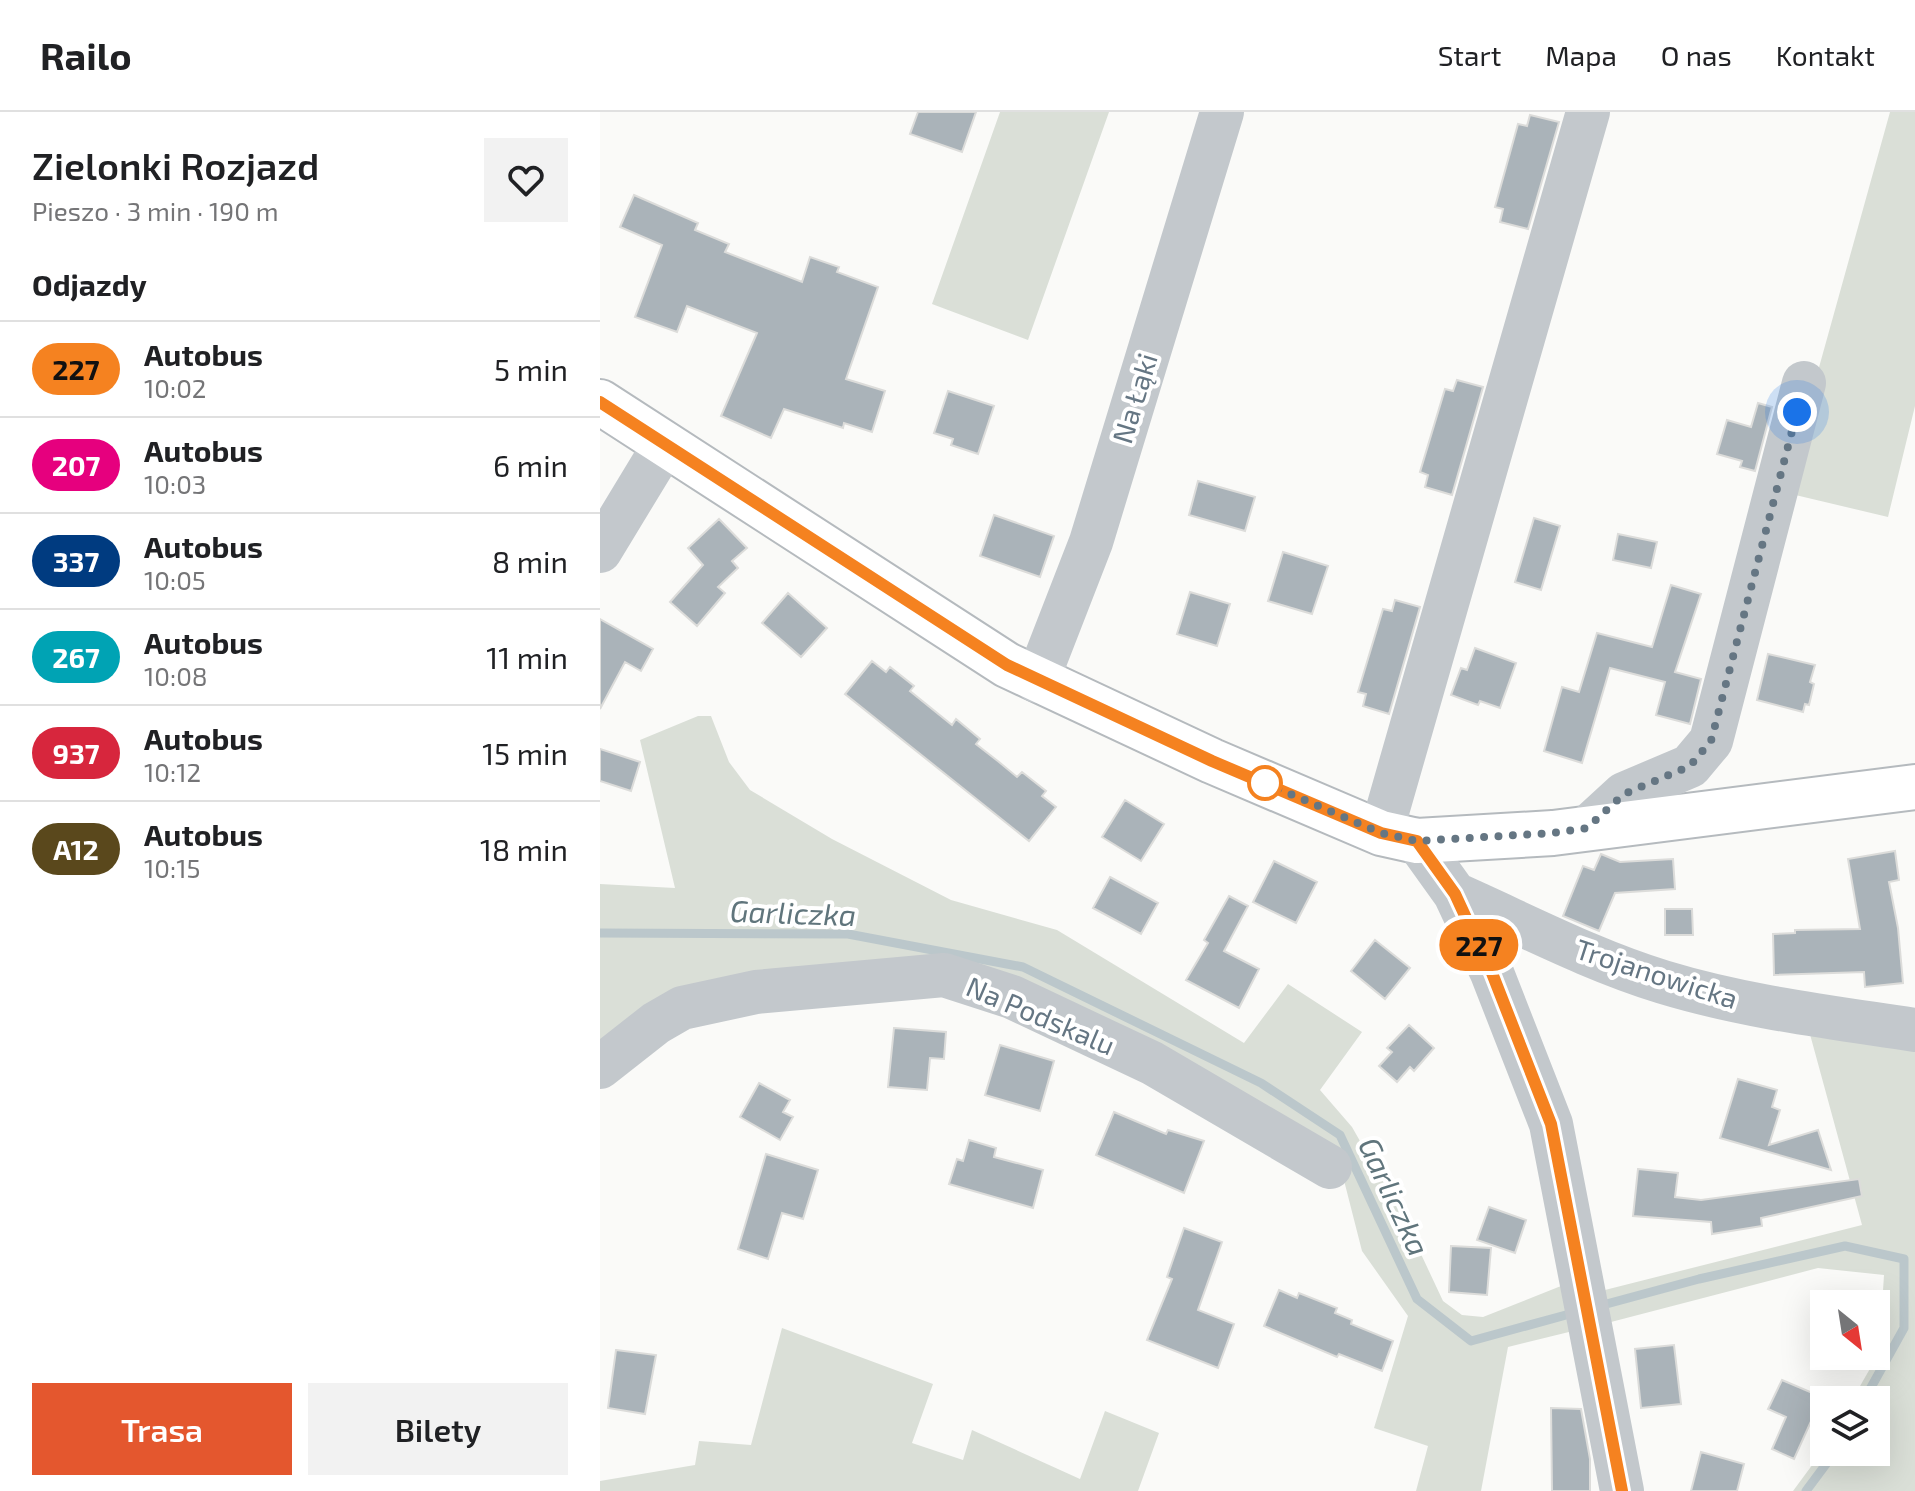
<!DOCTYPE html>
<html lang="pl">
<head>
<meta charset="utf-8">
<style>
  body { margin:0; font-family:"Exo 2",sans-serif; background:#f2f2f2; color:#202124; height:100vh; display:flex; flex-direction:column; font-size:30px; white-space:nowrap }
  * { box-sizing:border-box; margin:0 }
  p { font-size:26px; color:#757577 }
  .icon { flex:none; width:44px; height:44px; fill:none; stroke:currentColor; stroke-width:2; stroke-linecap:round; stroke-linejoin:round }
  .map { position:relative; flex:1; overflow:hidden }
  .sheet { display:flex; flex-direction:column; background:#fff; width:600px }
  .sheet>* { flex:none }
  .badge { padding:0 16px; border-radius:26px; font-size:28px; line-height:52px }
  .needle { width:52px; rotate:150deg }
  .controls { position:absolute; left:1210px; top:1178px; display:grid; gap:16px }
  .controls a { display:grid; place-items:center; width:80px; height:80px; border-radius:0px; background:#fff; box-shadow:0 8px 32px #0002; font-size:40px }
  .you { position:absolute; width:40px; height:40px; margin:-20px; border:6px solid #fff; border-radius:50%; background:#1a73e8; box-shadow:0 0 0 12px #1a73e833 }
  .map>.badge { position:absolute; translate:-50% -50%; box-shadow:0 0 0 4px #fff }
  h2 { padding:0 32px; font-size:30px; line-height:72px }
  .round { display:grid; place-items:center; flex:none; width:84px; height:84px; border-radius:0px; background:#f2f2f2 }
  .headline { display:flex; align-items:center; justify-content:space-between; height:136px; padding:0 32px }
  h1 { font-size:38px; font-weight:600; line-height:60px }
  .action { display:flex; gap:16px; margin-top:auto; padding:16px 32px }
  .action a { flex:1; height:92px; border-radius:0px; background:#e4572e; color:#fff; font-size:32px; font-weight:600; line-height:92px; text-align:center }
  .action a+a { background:#f2f2f2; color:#202124 }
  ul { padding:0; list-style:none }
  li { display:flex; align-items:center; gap:24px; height:96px; padding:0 32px; border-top:2px solid #e0e0e0 }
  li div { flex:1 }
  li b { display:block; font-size:30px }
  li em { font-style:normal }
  li .badge { min-width:88px; font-weight:700; text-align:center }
  header { display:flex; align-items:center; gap:48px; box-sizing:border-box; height:112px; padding:0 40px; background:#fff; border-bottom:2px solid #e0e0e0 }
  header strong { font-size:38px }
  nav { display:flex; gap:44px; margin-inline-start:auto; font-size:28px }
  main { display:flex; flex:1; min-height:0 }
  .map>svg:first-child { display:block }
  .green { fill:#dadfd7 }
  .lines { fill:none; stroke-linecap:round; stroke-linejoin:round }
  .stream { stroke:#bbc7cb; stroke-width:9 }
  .building { fill:#aab3b9; stroke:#dcdcda; stroke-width:2 }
  .major-casing { stroke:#b5babe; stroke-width:48 }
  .minor { stroke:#c3c8cc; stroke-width:44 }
  .major { stroke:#fff; stroke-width:44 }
  .line-casing { stroke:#fff; stroke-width:18 }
  .line { stroke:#f58220; stroke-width:12 }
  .walk { stroke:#657683; stroke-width:8; stroke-dasharray:0 14.4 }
  .stop-dot { fill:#fff; stroke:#f58220; stroke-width:4 }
  .labels { text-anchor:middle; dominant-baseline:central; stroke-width:8; stroke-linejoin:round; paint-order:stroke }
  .street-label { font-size:28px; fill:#657683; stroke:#fff }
  .water-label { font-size:30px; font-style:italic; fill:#60757c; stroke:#fff }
</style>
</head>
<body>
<header>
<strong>Railo</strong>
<nav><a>Start</a><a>Mapa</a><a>O nas</a><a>Kontakt</a></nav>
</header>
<main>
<section class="sheet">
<div class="headline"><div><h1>Zielonki Rozjazd</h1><p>Pieszo · 3 min · 190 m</p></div><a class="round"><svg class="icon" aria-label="heart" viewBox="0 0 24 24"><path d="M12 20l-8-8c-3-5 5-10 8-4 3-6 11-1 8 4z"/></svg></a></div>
<h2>Odjazdy</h2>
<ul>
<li><span class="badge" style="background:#f58220;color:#111">227</span><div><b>Autobus</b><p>10:02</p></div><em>5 min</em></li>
<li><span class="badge" style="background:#e6007e;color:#fff">207</span><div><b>Autobus</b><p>10:03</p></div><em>6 min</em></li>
<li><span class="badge" style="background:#003b80;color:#fff">337</span><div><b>Autobus</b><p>10:05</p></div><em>8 min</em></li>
<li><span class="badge" style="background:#00a3b4;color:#fff">267</span><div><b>Autobus</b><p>10:08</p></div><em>11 min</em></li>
<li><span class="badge" style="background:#d7263d;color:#fff">937</span><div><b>Autobus</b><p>10:12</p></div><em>15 min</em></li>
<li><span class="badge" style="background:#5a481c;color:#fff">A12</span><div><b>Autobus</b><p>10:15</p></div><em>18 min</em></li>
</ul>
<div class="action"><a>Trasa</a><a>Bilety</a></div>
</section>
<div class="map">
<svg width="1315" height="1379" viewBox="0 0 1315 1379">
  <rect width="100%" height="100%" fill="#fafaf8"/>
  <path class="green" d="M 400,0 L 509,0 L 428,228 L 332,192 Z
    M 1290,0 L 1315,0 L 1315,294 L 1288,405 L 1187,381 L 1218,259 Z
    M 98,604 L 111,604 L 129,650 L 150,678 L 232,727 L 351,788 L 457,818 L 644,931 L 688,872 L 762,920 L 720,978 L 752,1015 L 805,1108 L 843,1189 L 862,1203 L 883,1205 L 966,1172 L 973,1219 L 908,1235 L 881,1379 L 816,1379 L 828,1334 L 774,1316 L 808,1204 L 762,1139 L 737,1041 L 343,854 L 0,933 L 0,772 L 75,776 L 40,628 Z
    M 1208,915 L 1315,929 L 1315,1379 L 1193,1379 L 1224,1337 L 1224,1340 L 1276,1340 L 1276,1288 L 1252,1288 L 1279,1241 L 1284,1163 L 1218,1156 L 1011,1210 L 997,1180 L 1262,1113 Z
    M 182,1216 L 333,1272 L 312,1331 L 363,1348 L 372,1318 L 480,1367 L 505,1299 L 559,1321 L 538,1379 L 0,1379 L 0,1369 L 95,1353 L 99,1329 L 151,1333 Z"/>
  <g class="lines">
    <path class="stream" d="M 0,821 L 248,822 L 423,855 L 661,971 L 740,1023 L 817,1187 L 871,1229 L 977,1200
      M 999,1194 L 1099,1167 L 1245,1134 L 1304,1147 L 1304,1216 L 1264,1288
      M 1206,1379 L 1235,1340"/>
  </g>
  <path class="building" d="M 318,0 L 376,0 L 362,40 L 310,22 Z
    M 930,3 L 959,10 L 928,117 L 900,110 L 903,97 L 895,95 L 918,12 L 927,14 Z
    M 34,83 L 98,111 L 95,118 L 129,132 L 125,140 L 202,170 L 210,145 L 239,155 L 237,160 L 278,175 L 246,267 L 285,279 L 272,320 L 244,311 L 243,316 L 184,297 L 171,326 L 121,304 L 157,221 L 87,194 L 77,220 L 35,205 L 62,133 L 20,115 Z
    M 857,268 L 883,275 L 852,383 L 825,375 L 828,363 L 820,360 L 845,277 L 853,279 Z
    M 348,279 L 394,294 L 378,342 L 351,333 L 353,327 L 334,321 Z
    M 1158,291 L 1172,295 L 1155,359 L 1140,355 L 1142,349 L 1117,342 L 1127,308 L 1151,315 Z
    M 598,369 L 655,385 L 645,419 L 589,403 Z
    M 394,403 L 454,424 L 440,465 L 380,444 Z
    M 934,406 L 960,414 L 941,478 L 915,470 Z
    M 119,407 L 147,436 L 132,449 L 138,456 L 118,475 L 125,481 L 97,514 L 70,490 L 103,453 L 88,436 Z
    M 1018,422 L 1057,430 L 1051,456 L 1013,448 Z
    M 683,440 L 728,454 L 712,502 L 668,489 Z
    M 1071,473 L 1101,482 L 1075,560 L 1101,567 L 1090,612 L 1056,603 L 1065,570 L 1010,556 L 982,651 L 944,639 L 962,575 L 979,580 L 997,521 L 1052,535 Z
    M 590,480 L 630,492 L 617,534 L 577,522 Z
    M 188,481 L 227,516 L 201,545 L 162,511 Z
    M 795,488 L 820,495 L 789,602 L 763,594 L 766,582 L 758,580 L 783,497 L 792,499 Z
    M 0,507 L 53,537 L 41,559 L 25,550 L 0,597 Z
    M 875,536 L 916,551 L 900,596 L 880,589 L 878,593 L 851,583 L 861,556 L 867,558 Z
    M 1168,542 L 1215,553 L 1210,570 L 1214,572 L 1209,593 L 1205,592 L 1203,600 L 1157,588 Z
    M 272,549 L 286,560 L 290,555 L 314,574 L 310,579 L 352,613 L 356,607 L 380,627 L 376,632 L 399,650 L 417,665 L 422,660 L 446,679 L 442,684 L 456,695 L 429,729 L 245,582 Z
    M 0,637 L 40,650 L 31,679 L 0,669 Z
    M 525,688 L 564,712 L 541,749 L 502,725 Z
    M 1295,739 L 1299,768 L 1289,770 L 1298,816 L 1303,871 L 1265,875 L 1264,860 L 1174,863 L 1173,822 L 1195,821 L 1195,818 L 1260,817 L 1248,747 Z
    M 1001,742 L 1020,750 L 1073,747 L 1075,777 L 1015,781 L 999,819 L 963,804 L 983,754 L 994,758 Z
    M 674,749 L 717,770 L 696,811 L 653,790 Z
    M 510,765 L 558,791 L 541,822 L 493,796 Z
    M 629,784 L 648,794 L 624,839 L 659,857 L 639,896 L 586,868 L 608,831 L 604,828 Z
    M 1065,797 L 1092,797 L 1093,823 L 1065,823 Z
    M 775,828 L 810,856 L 785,887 L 751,859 Z
    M 809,913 L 834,936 L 814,959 L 810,955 L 797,970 L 779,954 L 792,940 L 787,936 Z
    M 294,916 L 346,920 L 344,947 L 330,946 L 327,978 L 288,975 Z
    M 400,933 L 454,949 L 440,999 L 385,983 Z
    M 1138,967 L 1177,978 L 1172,995 L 1180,998 L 1169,1033 L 1218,1018 L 1231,1058 L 1120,1026 Z
    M 159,971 L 190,988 L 183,1000 L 193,1005 L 180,1028 L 140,1005 Z
    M 514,1000 L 566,1022 L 568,1018 L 604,1029 L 584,1081 L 496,1043 Z
    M 369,1028 L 396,1036 L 394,1045 L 443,1058 L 433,1096 L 349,1072 L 357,1047 L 363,1049 Z
    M 166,1042 L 218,1058 L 203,1107 L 182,1101 L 168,1147 L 138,1137 Z
    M 1038,1057 L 1078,1061 L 1075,1085 L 1101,1088 L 1259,1067 L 1262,1084 L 1161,1106 L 1162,1114 L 1112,1122 L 1111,1110 L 1033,1104 Z
    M 889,1095 L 926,1108 L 915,1141 L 877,1128 Z
    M 584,1116 L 622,1130 L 598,1198 L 634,1212 L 618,1256 L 547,1228 L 572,1167 L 567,1165 Z
    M 851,1134 L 891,1136 L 887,1183 L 849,1180 Z
    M 679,1178 L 697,1186 L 699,1181 L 737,1196 L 735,1201 L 752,1208 L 751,1212 L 793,1229 L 782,1259 L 739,1242 L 737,1245 L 664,1214 Z
    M 1074,1233 L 1081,1292 L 1041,1296 L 1035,1237 Z
    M 16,1238 L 56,1243 L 45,1302 L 8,1296 Z
    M 1182,1268 L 1222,1285 L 1194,1347 L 1172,1337 L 1186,1305 L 1168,1297 Z
    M 951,1296 L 981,1297 L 990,1347 L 990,1379 L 952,1379 Z
    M 1101,1340 L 1144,1352 L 1137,1379 L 1091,1379 Z"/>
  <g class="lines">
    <defs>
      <path id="major" d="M 0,290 L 407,553 L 612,649 L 781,721 L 817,729 L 953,721 L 1315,675"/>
    </defs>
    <use href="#major" class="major-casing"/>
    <path class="minor" d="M 0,439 L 65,332
      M 437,569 L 491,430 L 622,0
      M 987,716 L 1024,682 L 1090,654 L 1111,629 L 1204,271
      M 781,721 L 988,0
      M 817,729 L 855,782 L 892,861 L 951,1012 L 1022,1379
      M 855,782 C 923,812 991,848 1063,870 C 1145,895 1230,905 1315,918
      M 0,955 L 56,911 L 82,896 L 156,880 L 344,863 L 412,885 L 552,951 L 730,1055"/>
    <use href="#major" class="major"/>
  </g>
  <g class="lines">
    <defs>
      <path id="line" d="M 0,290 L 407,553 L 612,649 L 781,721 L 817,729 L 855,782 L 867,808 L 892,861 L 951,1012 L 1022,1379"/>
    </defs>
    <use href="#line" class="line-casing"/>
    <use href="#line" class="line"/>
    <path class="walk" d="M 665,671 L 781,721 L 817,729 L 953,721 L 987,716 L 1024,682 L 1090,654 L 1111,629 L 1197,300"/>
  </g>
  <circle class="stop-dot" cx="665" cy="671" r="16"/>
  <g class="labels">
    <g class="street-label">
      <text transform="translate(534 286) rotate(-73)">Na Łąki</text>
      <text transform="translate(1057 861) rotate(18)">Trojanowicka</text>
      <text transform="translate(441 903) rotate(23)">Na Podskalu</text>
    </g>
    <g class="water-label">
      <text transform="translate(193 800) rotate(2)">Garliczka</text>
      <text transform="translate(795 1084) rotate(65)">Garliczka</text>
    </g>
  </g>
</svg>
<div class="controls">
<a><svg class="needle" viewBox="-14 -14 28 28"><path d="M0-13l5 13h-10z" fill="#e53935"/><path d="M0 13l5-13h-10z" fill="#757577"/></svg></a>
<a><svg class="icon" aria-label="layers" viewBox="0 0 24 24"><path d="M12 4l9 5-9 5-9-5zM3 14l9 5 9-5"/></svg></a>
</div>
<div class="you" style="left:1197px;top:300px"></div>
<b class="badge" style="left:879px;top:833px;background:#f58220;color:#111">227</b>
</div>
</main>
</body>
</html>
